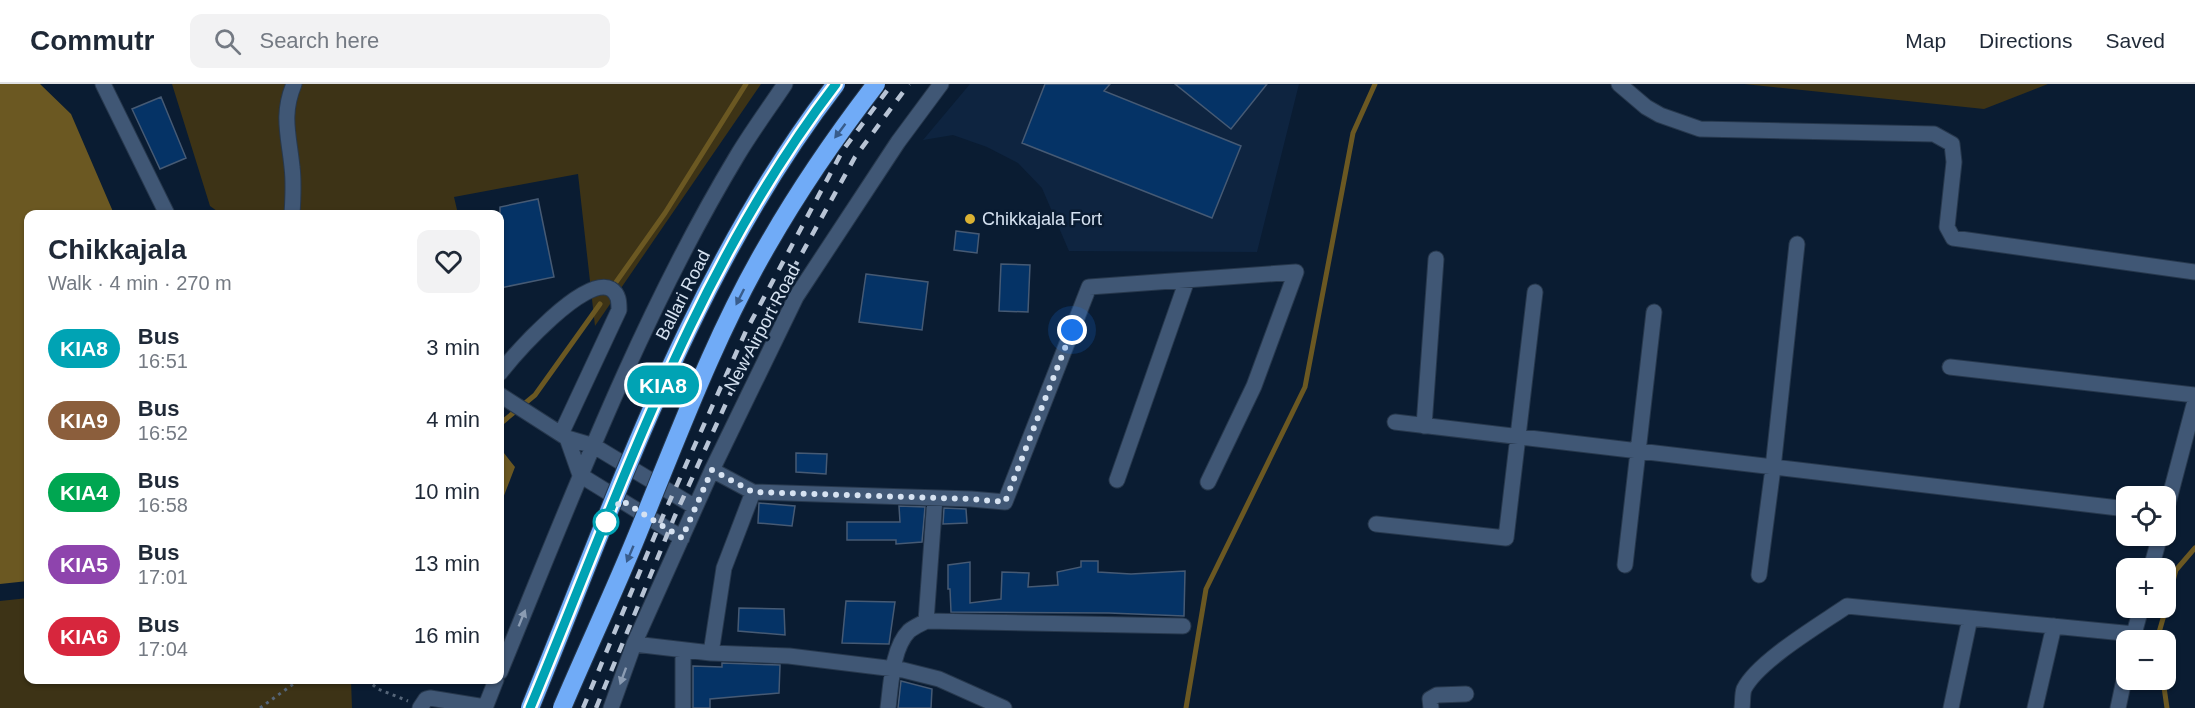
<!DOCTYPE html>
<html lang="en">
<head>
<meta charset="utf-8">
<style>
  body { margin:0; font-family:Helvetica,sans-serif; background:#f2f2f3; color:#1f2937; height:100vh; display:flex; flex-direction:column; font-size:22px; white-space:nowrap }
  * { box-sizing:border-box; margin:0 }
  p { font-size:20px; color:#747a83 }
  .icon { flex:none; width:33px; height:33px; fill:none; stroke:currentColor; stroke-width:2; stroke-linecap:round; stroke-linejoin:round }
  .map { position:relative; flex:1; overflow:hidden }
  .sheet { position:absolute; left:24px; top:126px; width:480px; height:474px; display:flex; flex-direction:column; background:#fff; border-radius:12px; box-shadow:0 2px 4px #0004 }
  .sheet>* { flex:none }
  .badge { padding:0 12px; border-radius:20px; font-size:21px; line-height:39px }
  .controls { position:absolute; left:2116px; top:402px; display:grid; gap:12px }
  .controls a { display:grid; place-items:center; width:60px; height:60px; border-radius:12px; background:#fff; box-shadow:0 2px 4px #0004; font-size:30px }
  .you { position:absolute; width:30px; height:30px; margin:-15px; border:4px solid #fff; border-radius:50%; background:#1a73e8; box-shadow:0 0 0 9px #1a73e833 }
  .map>.badge { position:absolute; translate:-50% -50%; box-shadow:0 0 0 3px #fff }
  .round { display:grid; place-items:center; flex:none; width:63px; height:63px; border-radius:12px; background:#f2f2f3 }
  .head { display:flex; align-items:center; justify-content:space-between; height:102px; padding:0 24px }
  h1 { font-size:28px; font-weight:600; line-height:45px }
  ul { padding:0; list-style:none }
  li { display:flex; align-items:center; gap:18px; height:72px; padding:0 24px }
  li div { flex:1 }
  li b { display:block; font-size:22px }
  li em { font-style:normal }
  li .badge { min-width:66px; font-weight:700; text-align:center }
  header { display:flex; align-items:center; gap:36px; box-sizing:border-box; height:84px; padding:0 30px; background:#fff; border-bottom:2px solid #e0e1e3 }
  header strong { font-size:28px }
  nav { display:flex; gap:33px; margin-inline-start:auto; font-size:21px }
  .search { width:420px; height:54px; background:#f2f2f3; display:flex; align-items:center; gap:15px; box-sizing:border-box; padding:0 21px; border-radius:12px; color:#747a83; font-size:22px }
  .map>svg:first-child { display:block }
  .built { fill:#0e2440 }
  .green { fill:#3d3316 }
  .water { fill:#6b5822 }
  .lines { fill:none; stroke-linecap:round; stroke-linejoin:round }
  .stream { stroke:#6b5822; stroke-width:5 }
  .building { fill:#053366; stroke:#465a74; stroke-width:1.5 }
  .minor-casing { stroke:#27384d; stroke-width:17 }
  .path { stroke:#566679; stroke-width:3; stroke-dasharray:3 4.5; stroke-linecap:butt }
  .minor { stroke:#405775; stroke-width:15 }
  .rail { stroke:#b8c4d5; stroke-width:4.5; stroke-dasharray:10 10; stroke-linecap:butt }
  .highway-bridge-casing { stroke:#27384d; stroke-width:20; stroke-linecap:butt }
  .highway-bridge { stroke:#70abf7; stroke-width:18 }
  .oneway { fill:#385c8b }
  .oneway2 { fill:#8b9cb3 }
  .line-casing { stroke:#fff; stroke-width:14 }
  .line { stroke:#00a3b4; stroke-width:9 }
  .walk { stroke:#d6e2f1; stroke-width:6; stroke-dasharray:0 10.8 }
  .poi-dot { fill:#dbb233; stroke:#0a1c32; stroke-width:2 }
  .stop-dot { fill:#fff; stroke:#00a3b4; stroke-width:3 }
  .labels { text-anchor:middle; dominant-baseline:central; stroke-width:5; stroke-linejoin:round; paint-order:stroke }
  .poi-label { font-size:18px; fill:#d6e2f1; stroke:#0a1c32; text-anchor:start }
  .street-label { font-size:18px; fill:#d6e2f1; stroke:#0a1c32 }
</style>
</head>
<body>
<header>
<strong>Commutr</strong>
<div class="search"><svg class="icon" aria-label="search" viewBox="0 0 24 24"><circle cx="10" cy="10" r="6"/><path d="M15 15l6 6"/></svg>Search here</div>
<nav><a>Map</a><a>Directions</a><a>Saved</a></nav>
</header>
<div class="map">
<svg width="2195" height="624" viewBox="0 0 2195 624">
  <rect width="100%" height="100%" fill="#0a1c32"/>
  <path class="built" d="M 970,0 L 1299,0 L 1257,168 L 1069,167 L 1042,104 L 1018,79 L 987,63 L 953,51 L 923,56 Z"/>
  <path class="green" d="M 172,0 L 761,0 L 595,242 L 578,90 L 454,113 L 458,130 L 221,130 L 210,122 Z
    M 1744,0 L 2048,0 L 1984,25 Z
    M 28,514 L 28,596 L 351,596 L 352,624 L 0,624 L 0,517 Z"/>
  <path class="water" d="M 0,0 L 40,0 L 71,30 L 114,130 L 28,130 L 28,497 L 0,500 Z
    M 500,364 L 515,383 L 500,422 Z"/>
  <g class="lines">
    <path class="stream" d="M 614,201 L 665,129 L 746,0
      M 500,340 L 535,311 L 600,220
      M 2166,522 L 2176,486 L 2195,464
      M 2158,556 L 2158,552 L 2166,524
      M 2163,596 L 2167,624
      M 1186,624 L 1206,505 L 1305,303 L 1353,49 L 1375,0"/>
  </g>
  <path class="building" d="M 1045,0 L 1110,0 L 1104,7 L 1241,62 L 1212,134 L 1022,59 Z
    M 1175,0 L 1267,0 L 1231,45 Z
    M 161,13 L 186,74 L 160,85 L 132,25 Z
    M 538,115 L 554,193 L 500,204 L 500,123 Z
    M 956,147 L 979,150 L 977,169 L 954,166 Z
    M 1001,180 L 1030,181 L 1028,228 L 999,227 Z
    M 866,190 L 928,198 L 922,246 L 859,238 Z
    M 796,369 L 827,370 L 826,390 L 796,388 Z
    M 759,419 L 795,422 L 792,442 L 758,439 Z
    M 899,422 L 925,423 L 922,458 L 896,460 L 896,456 L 847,456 L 847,438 L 900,438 Z
    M 944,424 L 966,425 L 967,439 L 943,440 Z
    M 1081,477 L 1098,477 L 1098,488 L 1131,490 L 1185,487 L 1184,532 L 1109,529 L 951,528 L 950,505 L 948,505 L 948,481 L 970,478 L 970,519 L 1001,515 L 1002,488 L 1029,489 L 1028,503 L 1058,501 L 1057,488 L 1081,483 Z
    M 846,517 L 895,518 L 889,560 L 842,559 Z
    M 739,524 L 784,525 L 785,551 L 738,547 Z
    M 722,579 L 780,581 L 779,609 L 710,615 L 710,624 L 693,624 L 693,582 L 722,583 Z
    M 901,597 L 932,605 L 931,624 L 898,624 Z"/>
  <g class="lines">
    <defs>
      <path id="minor" d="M 103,0 L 167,130
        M 1619,0 L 1646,23 L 1660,31 L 1700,45 L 1934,50 L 1952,60 L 1954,78 L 1947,143 L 1953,154 L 2195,188
        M 292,130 C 293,115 294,99 292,83 C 289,52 281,31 294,0
        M 1950,283 L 2195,311
        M 500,289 C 515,270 585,190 611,205 C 619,210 619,218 619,226 L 561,350
        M 500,311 L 567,354 L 594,362 L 695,423
        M 1395,338 L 2127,425
        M 1424,342 L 1436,175
        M 567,354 L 580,391 L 682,454
        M 712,386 L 753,408 L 971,415 L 1005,418 L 1089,203 L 1296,188 L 1254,302 L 1208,398
        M 1117,396 L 1187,196
        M 2166,427 L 2195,317
        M 1376,440 L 1506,454 L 1535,208
        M 1625,481 L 1654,228
        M 2151,484 L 2160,452
        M 1759,491 L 1773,384 L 1797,160
        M 926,537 L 935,414
        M 2134,550 L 2141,524
        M 634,560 L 711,569 L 789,572 L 903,586 L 939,595 L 1004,624
        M 711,569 L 724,484 L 753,408
        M 500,588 C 571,415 640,233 737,72 C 752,47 769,24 785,0
        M 420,624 L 426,615 L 430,614 L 485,623
        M 485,624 L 496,596
        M 611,624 L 634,560 L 712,386 L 796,213 L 898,58 L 941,0
        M 683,624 L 683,566
        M 888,624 C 891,601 892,564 909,547 C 914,543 921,540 926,537 L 1183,542
        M 1431,624 L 1430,615 L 1437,611 L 1466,610
        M 1742,624 C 1743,618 1742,611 1744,605 C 1758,577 1821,540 1847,522 L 2134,550 L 2132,556
        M 1951,624 L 1970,534
        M 2035,624 L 2054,542
        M 2118,624 L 2127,582"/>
    </defs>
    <use href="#minor" class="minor-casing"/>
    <path class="path" d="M 367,596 L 378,605 L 408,617
      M 260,624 L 299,596"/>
    <use href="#minor" class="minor"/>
    <path class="rail" d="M 583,624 L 663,432 L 746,247 L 843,66 L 892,0
      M 596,624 L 674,434 L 757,251 L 855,73 L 909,0"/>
    <defs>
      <path id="highway-bridge" d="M 530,624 C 618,410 693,185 836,0
        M 562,624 C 587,565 614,508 638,449 C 678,352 714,253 767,162 C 799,106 836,52 876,0"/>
    </defs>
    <use href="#highway-bridge" class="highway-bridge-casing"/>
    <use href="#highway-bridge" class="highway-bridge"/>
  </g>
  <defs><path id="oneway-solid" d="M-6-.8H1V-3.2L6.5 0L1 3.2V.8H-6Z" transform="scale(1.5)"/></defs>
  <g class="oneway">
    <use href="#oneway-solid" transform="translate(840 47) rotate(127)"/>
    <use href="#oneway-solid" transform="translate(740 213) rotate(117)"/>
    <use href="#oneway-solid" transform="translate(630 470) rotate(113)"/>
  </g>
  <g class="oneway2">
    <use href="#oneway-solid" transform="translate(522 534) rotate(-68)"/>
    <use href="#oneway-solid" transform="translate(623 592) rotate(110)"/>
  </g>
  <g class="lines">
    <defs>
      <path id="line" d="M 530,624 C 619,410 693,186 836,0"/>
    </defs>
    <use href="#line" class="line-casing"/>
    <use href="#line" class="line"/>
    <path class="walk" d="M 606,438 L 621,416 L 682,454 L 712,386 L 753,408 L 971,415 L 1005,418 L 1072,246"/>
  </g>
  <circle class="poi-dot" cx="970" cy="135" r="6"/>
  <circle class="stop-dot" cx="606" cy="438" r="12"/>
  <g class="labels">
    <g class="poi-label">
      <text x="982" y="135">Chikkajala Fort</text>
    </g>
    <g class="street-label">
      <text transform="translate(683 211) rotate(-63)">Ballari Road</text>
      <text transform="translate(762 244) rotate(-62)">New Airport Road</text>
    </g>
  </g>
</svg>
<div class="controls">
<a><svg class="icon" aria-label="locate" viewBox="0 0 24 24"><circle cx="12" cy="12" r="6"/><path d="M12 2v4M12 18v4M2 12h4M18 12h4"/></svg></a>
<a>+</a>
<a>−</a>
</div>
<div class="you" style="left:1072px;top:246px"></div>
<b class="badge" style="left:663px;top:301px;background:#00a3b4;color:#fff">KIA8</b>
<section class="sheet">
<div class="head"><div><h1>Chikkajala</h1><p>Walk · 4 min · 270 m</p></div><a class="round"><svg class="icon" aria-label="heart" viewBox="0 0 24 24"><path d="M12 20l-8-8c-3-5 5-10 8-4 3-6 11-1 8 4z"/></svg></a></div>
<ul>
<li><span class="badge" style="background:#00a3b4;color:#fff">KIA8</span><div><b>Bus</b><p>16:51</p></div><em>3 min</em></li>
<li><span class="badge" style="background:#8b5e3c;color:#fff">KIA9</span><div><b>Bus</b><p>16:52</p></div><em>4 min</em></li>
<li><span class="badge" style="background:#00a651;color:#fff">KIA4</span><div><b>Bus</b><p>16:58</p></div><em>10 min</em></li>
<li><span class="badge" style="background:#8e44ad;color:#fff">KIA5</span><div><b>Bus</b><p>17:01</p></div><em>13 min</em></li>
<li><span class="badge" style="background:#d7263d;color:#fff">KIA6</span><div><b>Bus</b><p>17:04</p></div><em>16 min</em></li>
</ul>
</section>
</div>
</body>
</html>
